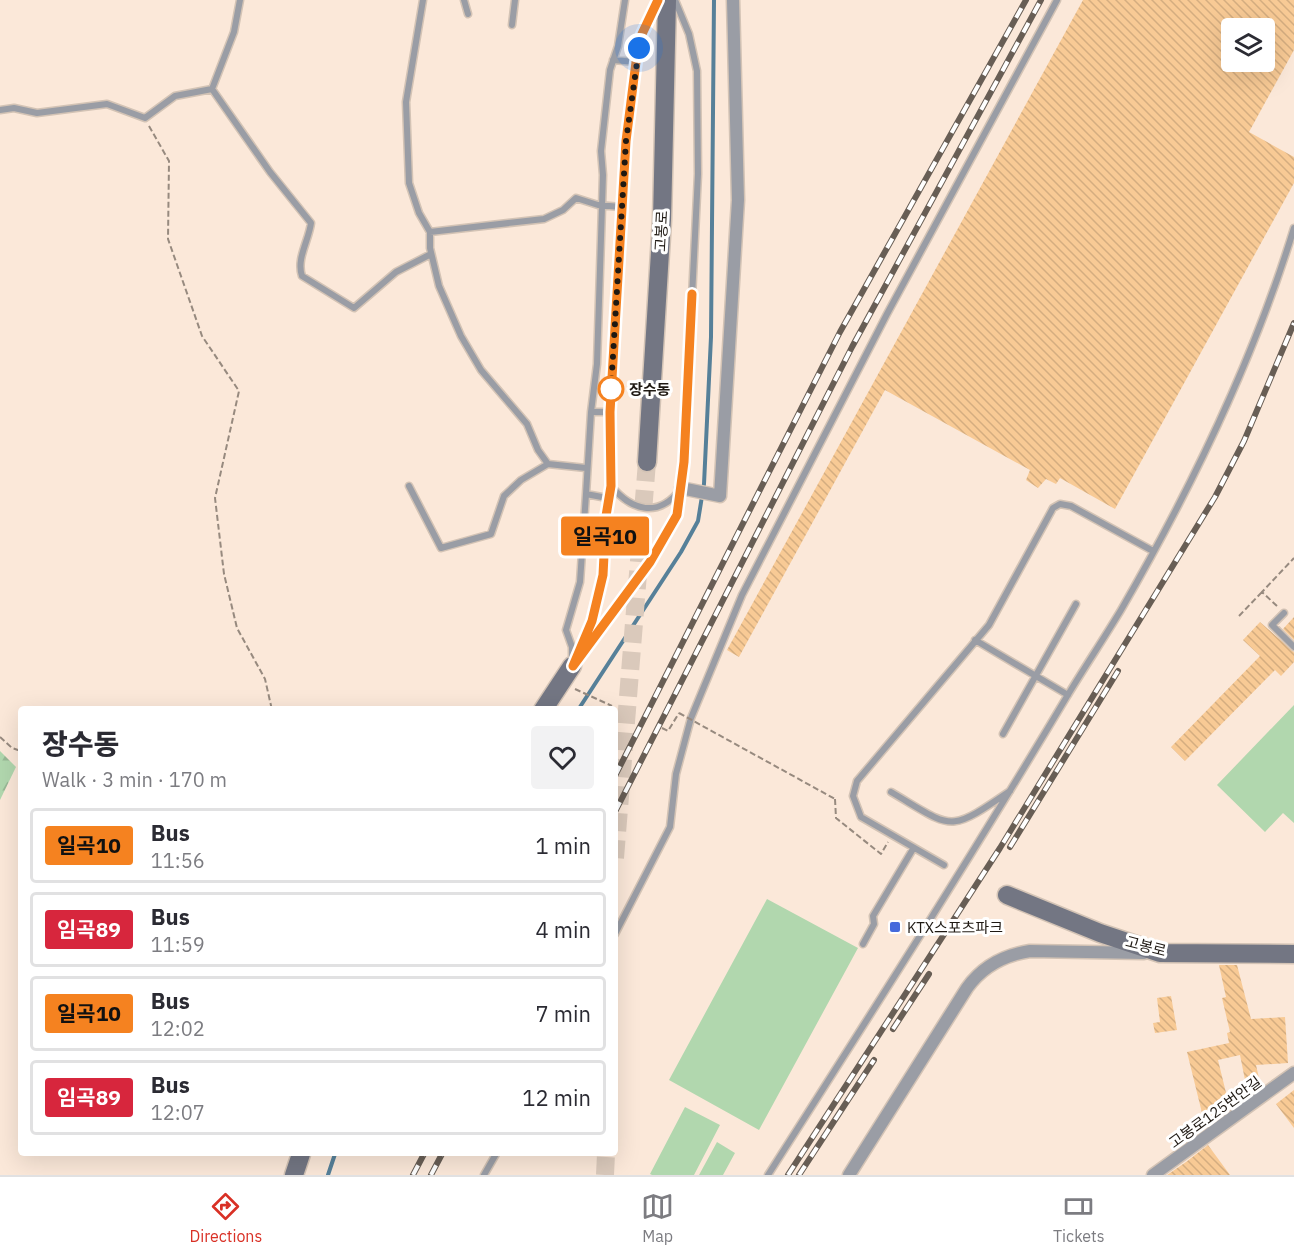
<!DOCTYPE html>
<html lang="en">
<head>
<meta charset="utf-8">
<style>
  body { margin:0; font-family:"IBM Plex Sans","Noto Sans KR",sans-serif; background:#f2f2f3; color:#2b2b33; height:100vh; display:flex; flex-direction:column; font-size:22px; white-space:nowrap }
  * { box-sizing:border-box; margin:0 }
  p { font-size:20px; color:#7c7c81 }
  .icon { flex:none; width:33px; height:33px; fill:none; stroke:currentColor; stroke-width:2; stroke-linecap:round; stroke-linejoin:round }
  .map { position:relative; flex:1; overflow:hidden }
  .sheet { position:absolute; left:18px; top:706px; width:600px; height:450px; display:flex; flex-direction:column; background:#fff; border-radius:6px; box-shadow:0 6px 24px #0002 }
  .sheet>* { flex:none }
  .badge { padding:0 12px; border-radius:4px; font-size:21px; line-height:39px }
  .buttons { position:absolute; left:1221px; top:18px; display:grid; gap:12px }
  .buttons a { display:grid; place-items:center; width:54px; height:54px; border-radius:6px; background:#fff; box-shadow:0 6px 24px #0002; font-size:30px }
  .you { position:absolute; width:30px; height:30px; margin:-15px; border:4px solid #fff; border-radius:50%; background:#1a73e8; box-shadow:0 0 0 9px #1a73e833 }
  .map>.badge { position:absolute; translate:-50% -50%; box-shadow:0 0 0 3px #fff }
  .round { display:grid; place-items:center; flex:none; width:63px; height:63px; border-radius:6px; background:#f2f2f3 }
  .headline { display:flex; align-items:center; justify-content:space-between; height:102px; padding:0 24px }
  h1 { font-size:28px; font-weight:800; line-height:45px }
  ul { padding:0; list-style:none }
  li { display:flex; align-items:center; gap:18px; height:75px; margin:0 12px 9px; padding:0 12px; border:3px solid #e1e1e2; border-radius:6px }
  li div { flex:1 }
  li b { display:block; font-size:22px }
  li em { font-style:normal }
  li .badge { min-width:66px; font-weight:700; text-align:center }
  .menu { display:flex; justify-content:space-around; align-items:center; height:84px; border-top:2px solid #e1e1e2; background:#fff; font-size:16px; color:#7c7c81 }
  .menu a { display:grid; justify-items:center; gap:3px }
  .menu .active { color:#d93025 }
  .map>svg:first-child { display:block }
  .grass { fill:#b1d7ae }
  .forest { fill:url(#forest-firs) }
  .lines { fill:none; stroke-linecap:round; stroke-linejoin:round }
  .stream { stroke:#568099; stroke-width:4 }
  .building { fill:url(#building-back-hatch); fill-rule:evenodd }
  .secondary-tunnel { stroke:#dac9bb; stroke-width:18; stroke-dasharray:18 9; stroke-linecap:butt }
  .lane-casing { stroke:#d3c3b5; stroke-width:9 }
  .street-casing { stroke:#d3c3b5; stroke-width:15 }
  .secondary-casing { stroke:#d3c3b5; stroke-width:21 }
  .path { stroke:#978a7f; stroke-width:2; stroke-dasharray:6 3; stroke-linecap:butt }
  .lane { stroke:#9a9da5; stroke-width:6 }
  .street { stroke:#9a9da5; stroke-width:12 }
  .secondary { stroke:#737683; stroke-width:18 }
  .rail-casing { stroke:#685e55; stroke-width:6 }
  .rail { stroke:#fff; stroke-width:4; stroke-dasharray:11; stroke-linecap:butt }
  .path-bridge { stroke:#978a7f; stroke-width:2; stroke-dasharray:6 3; stroke-linecap:butt }
  .line-casing { stroke:#fff; stroke-width:14 }
  .line { stroke:#f58220; stroke-width:9 }
  .walk { stroke:#1f1913; stroke-width:6; stroke-dasharray:0 10.8 }
  .stop-dot { fill:#fff; stroke:#f58220; stroke-width:3 }
  .poi-dot { fill:#456adc; stroke:#fff; stroke-width:2 }
  .labels { text-anchor:middle; dominant-baseline:central; stroke-width:6; stroke-linejoin:round; paint-order:stroke }
  .street-label { font-size:15px; fill:#1f1913; stroke:#fff }
  .stop-label { font-size:15px; font-weight:bold; fill:#1f1913; stroke:#fff; text-anchor:start }
  .poi-label { font-size:15px; fill:#1f1913; stroke:#fff; text-anchor:start }
</style>
</head>
<body>
<div class="map">
<svg width="1294" height="1175" viewBox="0 0 1294 1175">
  <defs>
    <pattern id="forest-firs" width="22" height="20" patternUnits="userSpaceOnUse" patternTransform="scale(1.5)"><rect width="22" height="20" fill="#b1d7ae"/><path d="M5 1l3.5 6h-7zM16 11l3.5 6h-7z" fill="#98b895"/></pattern>
    <pattern id="building-back-hatch" width="6" height="6" patternUnits="userSpaceOnUse" patternTransform="scale(1.5)"><rect width="6" height="6" fill="#f8ca95"/><path d="M-1 5l2 2M0 0l6 6M5-1l2 2" fill="none" stroke="#d4ad80"/></pattern>
  </defs>
  <rect width="100%" height="100%" fill="#fbe8d9"/>
  <path class="grass" d="M 1294,705 L 1294,823 L 1283,813 L 1265,832 L 1217,785 Z
    M 767,899 L 858,948 L 759,1130 L 669,1080 Z
    M 685,1107 L 720,1125 L 694,1175 L 652,1175 L 650,1174 Z
    M 717,1142 L 735,1153 L 723,1175 L 699,1175 Z"/>
  <path class="forest" d="M 0,751 L 16,767 L 0,800 Z"/>
  <g class="lines">
    <path class="stream" d="M 578,710 L 681,552 L 698,521 L 704,484 L 711,337 L 714,0
      M 328,1175 L 335,1154"/>
  </g>
  <path class="building" d="M 1083,0 L 1294,0 L 1294,50 L 1249,132 L 1294,157 L 1294,183 L 1115,509 L 1060,478 L 1056,484 L 1046,479 L 1038,488 L 1026,480 L 1030,470 L 885,390 L 739,657 L 727,650 ZM 1232,28 L 1264,28 L 1264,62 L 1232,62 Z
    M 1294,617 L 1294,640 L 1283,629 Z
    M 1260,622 L 1294,652 L 1294,662 L 1281,676 L 1275,670 L 1185,761 L 1171,747 L 1260,656 L 1243,640 Z
    M 1219,965 L 1237,965 L 1251,1019 L 1285,1017 L 1288,1063 L 1256,1065 L 1261,1087 L 1247,1090 L 1240,1055 L 1218,1060 L 1230,1109 L 1203,1117 L 1187,1052 L 1229,1043 L 1227,1033 L 1230,1032 L 1222,998 L 1226,997 Z
    M 1171,996 L 1177,1030 L 1155,1033 L 1153,1023 L 1160,1022 L 1157,998 Z
    M 1294,1090 L 1294,1128 L 1276,1104 Z
    M 1208,1145 L 1230,1175 L 1167,1175 L 1186,1162 Z"/>
  <g class="lines">
    <path class="secondary-tunnel" d="M 615,858 L 647,462
      M 605,1175 L 606,1154"/>
    <defs>
      <path id="lane" d="M 240,0 L 234,32 L 212,89 L 270,172 L 311,223 C 309,240 296,259 302,276 L 354,308 L 396,272 L 431,254
        M 423,0 L 406,102 L 409,183 L 419,213 L 430,232 L 430,248 L 439,286 L 461,336 L 481,370 L 527,424 L 538,450 L 548,464
        M 464,0 L 468,14
        M 512,25 L 515,0
        M 613,60 L 636,62
        M 0,110 L 14,108 L 37,113 L 107,104 L 145,118 L 175,96 L 212,89
        M 430,232 L 544,219 L 563,210 L 576,198 L 598,205 L 621,207
        M 591,412 L 597,364 L 603,175 L 601,151 L 610,70 L 618,46 L 625,0
        M 409,486 L 441,548 L 491,534 L 504,496 L 521,480 L 548,464 L 586,468
        M 611,486 C 632,511 658,518 680,490
        M 607,498 L 586,494 L 591,412 L 610,412
        M 1284,613 L 1272,625 L 1294,647
        M 975,640 L 1068,695
        M 575,660 L 592,621 L 603,575 L 606,516 L 611,486 L 610,412 L 626,141 L 634,75 L 642,34 L 658,0
        M 572,663 L 572,647 L 566,630 L 580,582 L 586,494
        M 573,666 L 650,562 L 677,515 L 684,462 L 698,174 L 697,71 L 689,34 L 675,0
        M 1003,734 L 1076,604
        M 891,792 C 954,829 947,834 1010,791
        M 944,865 L 861,817 L 853,796 L 857,781 L 989,625 L 1053,508 L 1060,504 L 1071,506 L 1153,551
        M 615,934 L 670,827 L 676,774 L 691,718 L 742,595 L 887,314 L 1057,0
        M 863,944 L 874,924 L 873,916 L 913,849
        M 484,1175 L 496,1154
        M 768,1175 C 869,1017 970,859 1066,698 C 1084,668 1103,640 1121,610 C 1191,489 1253,362 1294,228"/>
      <path id="street" d="M 681,488 L 720,496 L 738,200 L 733,0
        M 849,1175 L 967,988 C 982,967 1004,955 1030,951 L 1144,953
        M 1153,1175 L 1294,1073"/>
      <path id="secondary" d="M 647,462 L 662,220 L 667,0
        M 543,710 L 572,666
        M 1007,895 L 1100,933 L 1160,953 L 1294,954
        M 294,1175 L 301,1154"/>
    </defs>
    <use href="#lane" class="lane-casing"/>
    <use href="#street" class="street-casing"/>
    <use href="#secondary" class="secondary-casing"/>
    <path class="path" d="M 149,126 L 169,161 L 168,239 L 202,336 L 239,391 L 215,498 L 224,574 L 237,628 L 265,679 L 272,710
      M 1277,606 L 1262,592 L 1294,558
      M 1239,616 L 1262,592
      M 575,689 L 612,706
      M 662,728 L 668,731 L 679,713
      M 0,737 L 12,748 L 21,751
      M 835,799 L 836,818 L 881,854 L 888,842"/>
    <use href="#lane" class="lane"/>
    <use href="#street" class="street"/>
    <use href="#secondary" class="secondary"/>
    <defs>
      <path id="rail" d="M 615,776 L 840,332 L 1026,0
        M 615,812 L 852,347 L 1041,0
        M 1010,847 L 1118,671
        M 893,1029 L 929,974
        M 413,1175 L 424,1154
        M 431,1175 L 442,1154
        M 788,1175 L 1000,848 L 1215,497 L 1244,441 L 1294,323
        M 799,1175 L 874,1060"/>
    </defs>
    <use href="#rail" class="rail-casing"/>
    <use href="#rail" class="rail"/>
    <path class="path-bridge" d="M 679,713 L 835,799"/>
  </g>
  <g class="lines">
    <defs>
      <path id="line" d="M 658,0 L 642,34 L 636,62 L 626,141 L 610,412 L 611,486 L 606,516 L 603,575 L 592,621 L 573,666 L 650,562 L 677,515 L 684,462 L 692,294"/>
    </defs>
    <use href="#line" class="line-casing"/>
    <use href="#line" class="line"/>
    <path class="walk" d="M 611,389 L 626,141 L 639,48"/>
  </g>
  <circle class="stop-dot" cx="611" cy="389" r="12"/>
  <rect class="poi-dot" x="889" y="921" width="12" height="12" rx="3"/>
  <g class="labels">
    <g class="street-label">
      <text transform="translate(661 231) rotate(-87)">고봉로</text>
      <text transform="translate(1146 946) rotate(14)">고봉로</text>
      <text transform="translate(1215 1112) rotate(-36)">고봉로125번안길</text>
    </g>
    <g class="stop-label">
      <text x="629" y="389">장수동</text>
    </g>
    <g class="poi-label">
      <text x="907" y="927">KTX스포츠파크</text>
    </g>
  </g>
</svg>
<div class="buttons">
<a><svg class="icon" aria-label="layers" viewBox="0 0 24 24"><path d="M12 4l9 5-9 5-9-5zM3 14l9 5 9-5"/></svg></a>
</div>
<div class="you" style="left:639px;top:48px"></div>
<b class="badge" style="left:605px;top:536px;background:#f58220;color:#111">일곡10</b>
<section class="sheet">
<div class="headline"><div><h1>장수동</h1><p>Walk · 3 min · 170 m</p></div><a class="round"><svg class="icon" aria-label="heart" viewBox="0 0 24 24"><path d="M12 20l-8-8c-3-5 5-10 8-4 3-6 11-1 8 4z"/></svg></a></div>
<ul>
<li><span class="badge" style="background:#f58220;color:#111">일곡10</span><div><b>Bus</b><p>11:56</p></div><em>1 min</em></li>
<li><span class="badge" style="background:#d7263d;color:#fff">임곡89</span><div><b>Bus</b><p>11:59</p></div><em>4 min</em></li>
<li><span class="badge" style="background:#f58220;color:#111">일곡10</span><div><b>Bus</b><p>12:02</p></div><em>7 min</em></li>
<li><span class="badge" style="background:#d7263d;color:#fff">임곡89</span><div><b>Bus</b><p>12:07</p></div><em>12 min</em></li>
</ul>
</section>
</div>
<nav class="menu">
<a class="active"><svg class="icon" aria-label="directions" viewBox="0 0 24 24"><path d="M12 3l9 9-9 9-9-9zM9 14v-3h6M13 9l2 2-2 2"/></svg>Directions</a>
<a><svg class="icon" aria-label="map" viewBox="0 0 24 24"><path d="M3 6l6-2 6 2 6-2v14l-6 2-6-2-6 2zM9 4v14M15 6v14"/></svg>Map</a>
<a><svg class="icon" aria-label="tickets" viewBox="0 0 24 24"><path d="M3 7h18v10H3zM15 7v10"/></svg>Tickets</a>
</nav>
</body>
</html>
